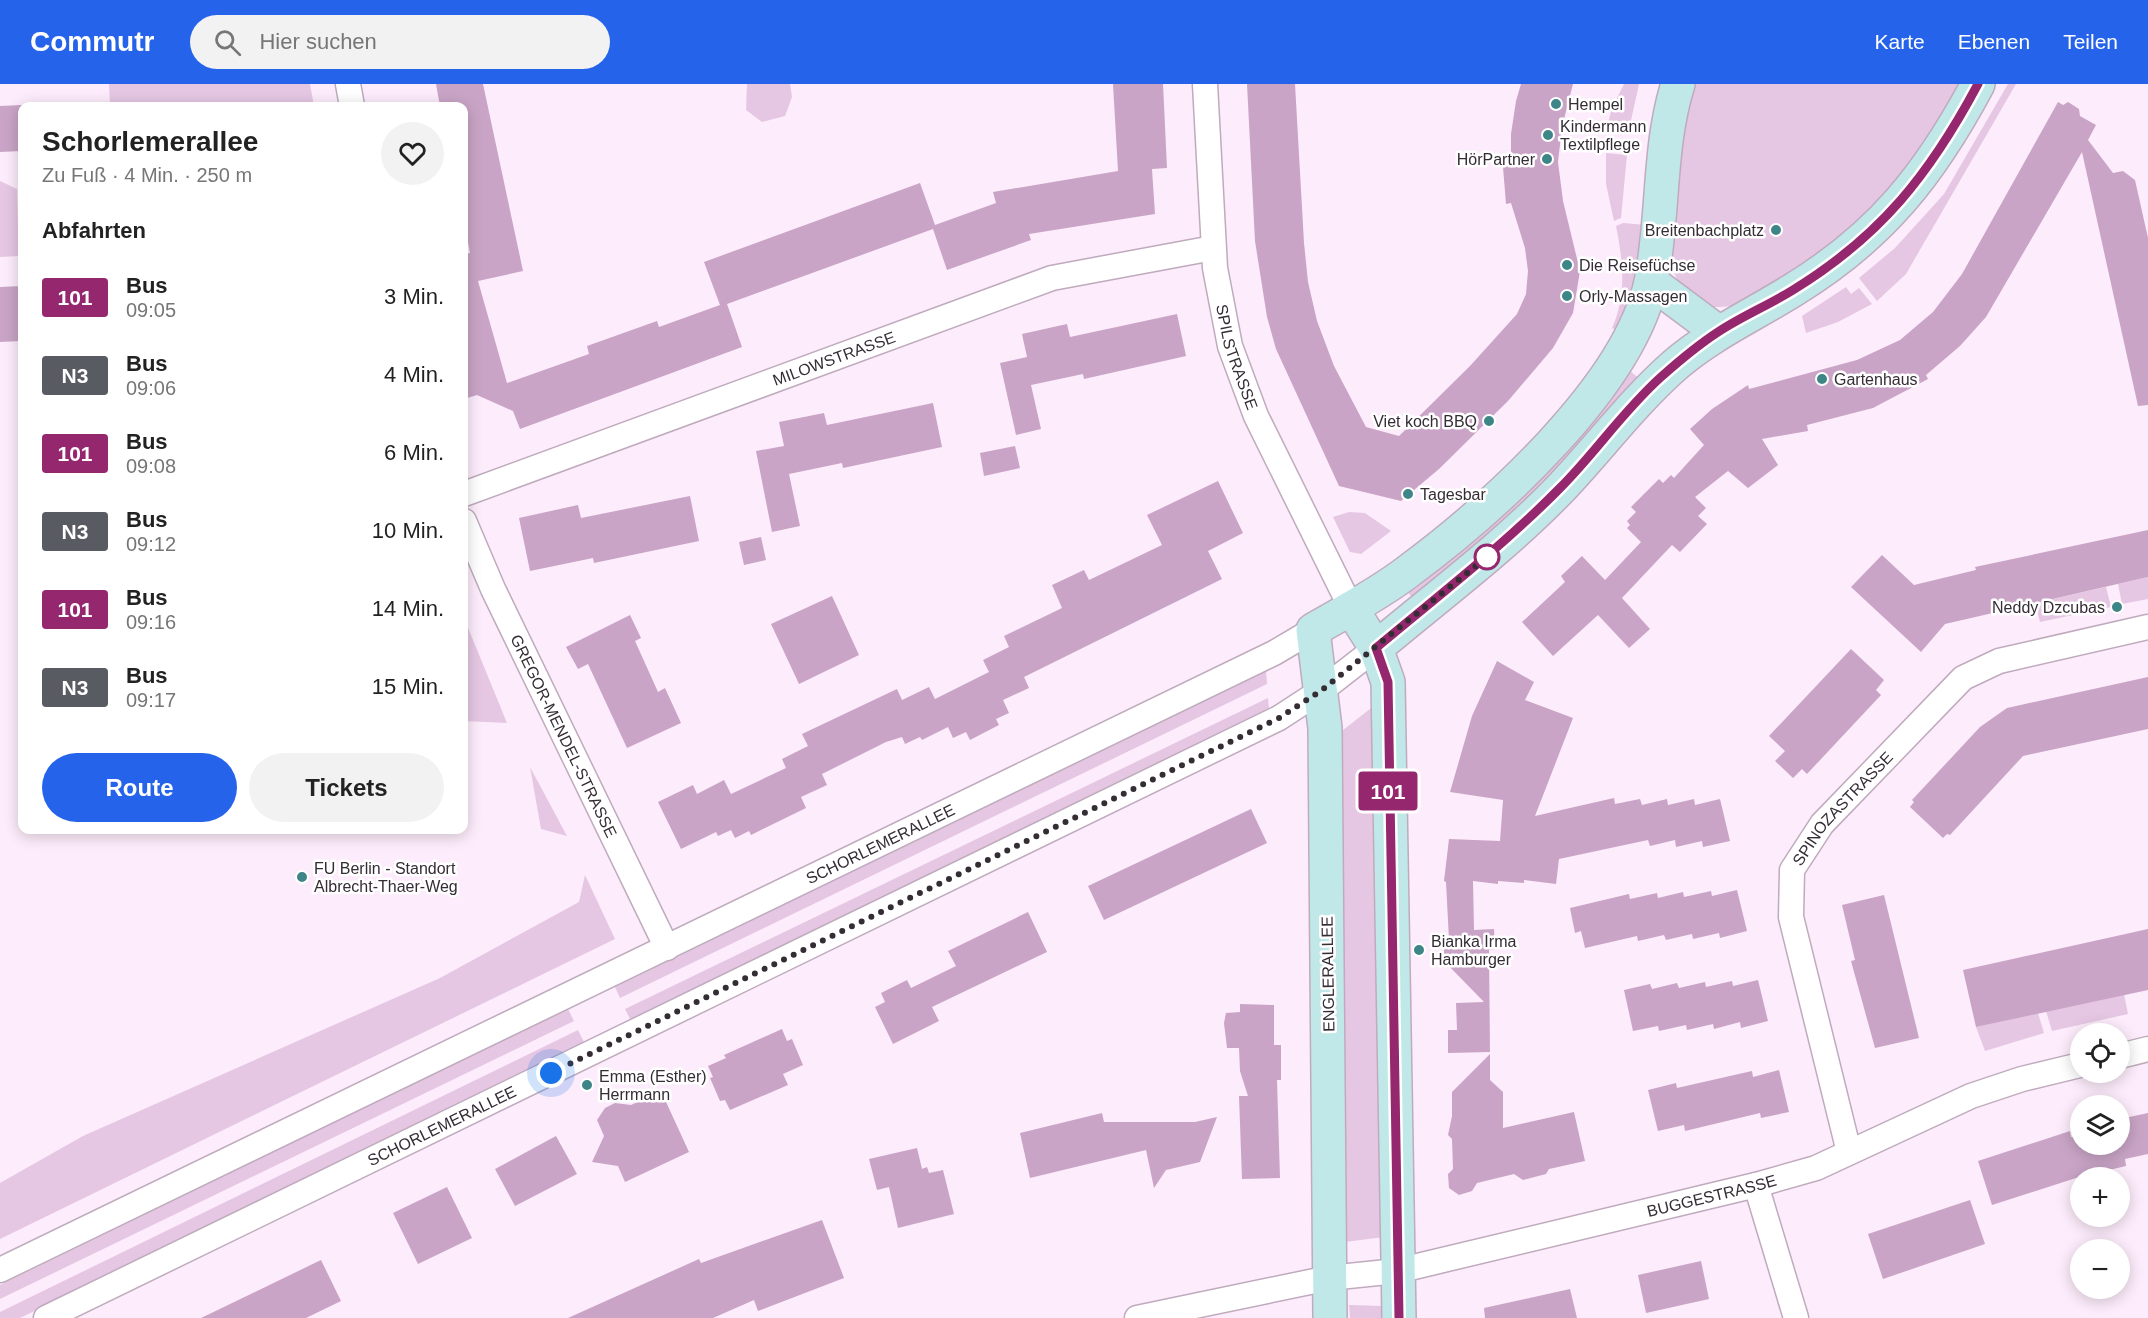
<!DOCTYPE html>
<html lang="de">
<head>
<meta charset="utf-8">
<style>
  body { margin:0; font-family:Helvetica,sans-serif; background:#f2f2f2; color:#222; height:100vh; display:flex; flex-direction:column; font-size:22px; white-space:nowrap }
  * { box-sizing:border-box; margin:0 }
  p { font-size:20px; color:#767676 }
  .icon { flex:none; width:33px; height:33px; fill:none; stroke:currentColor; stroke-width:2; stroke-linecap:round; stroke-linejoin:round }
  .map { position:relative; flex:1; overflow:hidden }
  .sheet { position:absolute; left:18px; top:18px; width:450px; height:732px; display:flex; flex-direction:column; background:#fff; border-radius:12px; box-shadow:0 3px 15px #0003 }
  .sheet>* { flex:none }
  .badge { padding:0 12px; border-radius:4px; font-size:21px; line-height:39px }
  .buttons { position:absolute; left:2070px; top:939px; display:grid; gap:12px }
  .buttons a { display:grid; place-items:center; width:60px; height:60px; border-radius:50%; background:#fff; box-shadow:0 3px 15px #0003; font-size:30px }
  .you { position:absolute; width:30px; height:30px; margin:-15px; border:4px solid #fff; border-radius:50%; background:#1a73e8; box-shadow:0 0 0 9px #1a73e833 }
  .map>.badge { position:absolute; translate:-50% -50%; box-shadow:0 0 0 3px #fff }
  h2 { padding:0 24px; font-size:22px; line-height:54px }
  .round { display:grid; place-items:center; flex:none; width:63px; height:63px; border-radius:32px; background:#f2f2f2 }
  .head { display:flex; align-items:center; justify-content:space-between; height:102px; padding:0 24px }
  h1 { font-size:28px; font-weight:700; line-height:45px }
  .button { display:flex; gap:12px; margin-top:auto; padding:12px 24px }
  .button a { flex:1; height:69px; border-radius:36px; background:#2563eb; color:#fff; font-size:24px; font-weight:700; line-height:69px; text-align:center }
  .button a+a { background:#f2f2f2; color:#222 }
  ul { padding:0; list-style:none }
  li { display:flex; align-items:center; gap:18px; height:78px; padding:0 24px }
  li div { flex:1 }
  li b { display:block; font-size:22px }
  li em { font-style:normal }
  li .badge { min-width:66px; font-weight:700; text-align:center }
  header { display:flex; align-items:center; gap:36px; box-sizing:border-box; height:84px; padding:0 30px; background:#2563eb; color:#fff }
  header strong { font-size:28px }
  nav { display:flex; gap:33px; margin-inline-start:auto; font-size:21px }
  .search { width:420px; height:54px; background:#f2f2f2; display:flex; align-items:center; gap:15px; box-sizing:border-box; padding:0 21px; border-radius:33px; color:#767676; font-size:22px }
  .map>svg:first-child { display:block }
  .green { fill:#e5c7e3 }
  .building { fill:#c9a4c6 }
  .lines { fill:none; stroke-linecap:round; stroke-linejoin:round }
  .minor-casing { stroke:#bfabbd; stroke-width:27 }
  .secondary-casing { stroke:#bfabbd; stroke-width:36 }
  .minor { stroke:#fff; stroke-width:24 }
  .secondary { stroke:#c1e8e9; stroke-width:33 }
  .line-casing { stroke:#fff; stroke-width:14 }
  .line { stroke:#95276e; stroke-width:9 }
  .walk { stroke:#342d34; stroke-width:6; stroke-dasharray:0 10.8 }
  .poi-dot { fill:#3d8586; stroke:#fff; stroke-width:2 }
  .stop-dot { fill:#fff; stroke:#95276e; stroke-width:3 }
  .labels { text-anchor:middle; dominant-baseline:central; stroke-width:5; stroke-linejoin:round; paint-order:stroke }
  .poi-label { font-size:16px; fill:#342d34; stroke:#fff; text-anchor:start }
  .street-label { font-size:16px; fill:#342d34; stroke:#fff }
</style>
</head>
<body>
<header>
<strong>Commutr</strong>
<div class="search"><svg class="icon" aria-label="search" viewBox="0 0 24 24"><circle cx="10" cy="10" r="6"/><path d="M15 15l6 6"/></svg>Hier suchen</div>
<nav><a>Karte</a><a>Ebenen</a><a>Teilen</a></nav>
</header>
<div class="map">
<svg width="2148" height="1234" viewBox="0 0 2148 1234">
  <rect width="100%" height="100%" fill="#fdecfb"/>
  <path class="green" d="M 109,0 L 310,0 L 314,22 L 110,22 Z
    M 747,0 L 790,0 L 792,13 L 785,32 L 762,38 L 746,26 Z
    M 1624,0 L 1639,0 L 1630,41 L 1608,39 L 1612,24 Z
    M 1691,0 L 1965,0 L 1931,58 L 1870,130 L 1802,184 L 1733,222 L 1720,223 L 1711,223 L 1681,204 L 1670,180 L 1677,78 Z
    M 2008,0 L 2016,0 L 1906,190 L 1877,217 L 1859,194 L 1895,164 L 1944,110 Z
    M 1606,69 L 1627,71 L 1621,134 L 1614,137 L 1606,100 Z
    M 0,97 L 17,105 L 19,172 L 0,173 Z
    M 1623,139 L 1646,141 L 1642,172 L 1620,248 L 1612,244 C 1627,210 1623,177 1616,142 Z
    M 1846,203 L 1851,210 L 1859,204 L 1872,220 L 1838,238 L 1806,249 L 1802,232 Z
    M 1628,285 L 1642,297 L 1552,394 L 1414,516 L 1406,506 Z
    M 1349,428 L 1365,429 L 1391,447 L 1361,470 L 1350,468 L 1333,433 Z
    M 2148,493 L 2148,515 L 2122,520 L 2118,500 Z
    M 2106,503 L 2111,523 L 2040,538 L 2035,519 Z
    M 464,534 L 507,639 L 464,637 Z
    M 1266,587 L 1267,600 L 620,914 L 615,903 Z
    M 1268,614 L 1269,625 L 1244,640 L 631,937 L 625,925 Z
    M 1375,621 L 1384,1153 L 1345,1158 L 1338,650 Z
    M 530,683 L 567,752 L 541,745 Z
    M 585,791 L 615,855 L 0,1155 L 0,1099 L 83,1052 L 440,894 L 579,818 Z
    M 2124,910 L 2128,930 L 2052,947 L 2046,927 Z
    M 568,925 L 574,937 L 0,1215 L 0,1201 Z
    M 2038,929 L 2044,949 L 1985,967 L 1976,943 Z
    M 578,946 L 585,960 L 20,1234 L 0,1234 L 0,1228 Z
    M 1349,1221 L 1383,1222 L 1383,1234 L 1350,1234 Z"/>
  <path class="building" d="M 436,0 L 483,0 L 523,187 L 478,197 L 507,299 L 589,270 L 587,262 L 657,237 L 659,243 L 720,221 L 704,178 L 920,99 L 935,141 L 996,119 L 993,108 L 1118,87 L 1113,0 L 1163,0 L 1167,84 L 1152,85 L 1155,130 L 1029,150 L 1031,156 L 947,186 L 933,145 L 727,220 L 742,263 L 520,345 L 513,327 L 477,311 L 464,315 L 464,170 L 470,169 L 464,137 L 464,22 L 440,22 Z
    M 1247,0 L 1295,0 L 1304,159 L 1308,198 L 1317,237 L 1334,282 L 1366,343 L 1399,352 L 1470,282 L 1517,230 L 1526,210 L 1528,187 L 1525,164 L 1511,119 L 1506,120 L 1503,83 L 1511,81 L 1511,50 L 1516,17 L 1521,0 L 1573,0 L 1562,43 L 1558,78 L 1563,117 L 1580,187 L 1573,229 L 1553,264 L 1508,317 L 1439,385 L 1401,417 L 1339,402 L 1276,265 L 1267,233 L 1255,157 Z
    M 2058,18 L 2063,21 L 2068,18 L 2079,25 L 2080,32 L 2096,41 L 2088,56 L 2113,89 L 2123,87 L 2135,96 L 2148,154 L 2148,321 L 2138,322 L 2082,68 L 1986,233 L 1960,262 L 1926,291 L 1928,295 L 1873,324 L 1807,341 L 1808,347 L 1762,355 L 1778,381 L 1748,404 L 1728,387 L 1695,413 L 1706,424 L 1698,432 L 1707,440 L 1680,468 L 1672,461 L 1622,514 L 1650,545 L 1629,564 L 1598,531 L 1553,572 L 1522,538 L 1565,498 L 1561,492 L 1582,472 L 1605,496 L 1641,458 L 1627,444 L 1630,441 L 1627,437 L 1636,428 L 1631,423 L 1659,395 L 1663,399 L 1671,391 L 1674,394 L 1704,361 L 1690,345 L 1712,325 L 1748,301 L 1749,305 L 1857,276 L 1900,256 L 1933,228 L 1962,190 Z
    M 22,21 L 22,67 L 0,68 L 0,22 Z
    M 22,202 L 22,257 L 0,258 L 0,203 Z
    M 1177,230 L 1186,272 L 1084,295 L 1083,290 L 1031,301 L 1041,345 L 1016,351 L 1000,279 L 1027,273 L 1022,250 L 1067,240 L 1070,253 Z
    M 933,319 L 942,363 L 843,384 L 842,379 L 789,390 L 800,442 L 772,448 L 756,367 L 784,362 L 779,338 L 824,329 L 827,341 Z
    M 1015,362 L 1020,384 L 984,392 L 980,369 Z
    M 1218,397 L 1243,449 L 1208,467 L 1222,495 L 1024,593 L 1029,604 L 1003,616 L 1009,629 L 996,635 L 999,641 L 970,656 L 966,648 L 953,654 L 948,643 L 922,656 L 920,653 L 905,660 L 902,653 L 886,658 L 822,690 L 827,701 L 801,713 L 806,724 L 751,751 L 749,747 L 735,754 L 731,746 L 718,752 L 716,748 L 681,765 L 658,718 L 693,701 L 697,710 L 724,696 L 731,710 L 786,684 L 782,675 L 808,662 L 802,650 L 897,605 L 902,616 L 929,603 L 935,615 L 989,588 L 983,576 L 1009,563 L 1004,552 L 1062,524 L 1052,501 L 1084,486 L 1089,496 L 1162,461 L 1147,431 Z
    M 690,412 L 699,457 L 594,479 L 593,474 L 530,487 L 519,434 L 578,421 L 581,434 Z
    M 2148,446 L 2148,493 L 1945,540 L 1921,568 L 1851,503 L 1882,471 L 1914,501 L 1976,486 L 1975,483 Z
    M 761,453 L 766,476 L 744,481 L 739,458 Z
    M 832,512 L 859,571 L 799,600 L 771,540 Z
    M 630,531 L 641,554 L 635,557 L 658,608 L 665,604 L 681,639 L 627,664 L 588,580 L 578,585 L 566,563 Z
    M 1851,565 L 1884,596 L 1876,606 L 1881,611 L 1807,690 L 1802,685 L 1793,694 L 1775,677 L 1785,667 L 1769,652 Z
    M 1497,577 L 1534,598 L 1525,616 L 1573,634 L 1535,732 L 1614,714 L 1615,720 L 1640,715 L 1642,721 L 1667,715 L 1668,721 L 1694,715 L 1695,721 L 1720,715 L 1730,757 L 1703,763 L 1702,757 L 1676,763 L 1675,756 L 1650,762 L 1648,756 L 1559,775 L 1556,800 L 1524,796 L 1524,799 L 1498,797 L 1498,800 L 1473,797 L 1474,846 L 1494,845 L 1495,865 L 1489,866 L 1490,968 L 1448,969 L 1448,946 L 1457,946 L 1456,919 L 1484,918 L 1444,877 L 1444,856 L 1449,856 L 1446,798 L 1444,797 L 1449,755 L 1500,757 L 1503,716 L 1450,708 L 1472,632 Z
    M 2148,593 L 2148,645 L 2023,672 L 1950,751 L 1947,750 L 1943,754 L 1910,723 L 1914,718 L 1912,716 L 1980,643 L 2007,624 Z
    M 1251,725 L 1267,759 L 1104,836 L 1088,802 Z
    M 1737,806 L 1747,847 L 1720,854 L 1719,849 L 1693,855 L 1692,850 L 1666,856 L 1664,851 L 1638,857 L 1637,852 L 1585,864 L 1581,847 L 1575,849 L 1570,824 L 1629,810 L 1630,815 L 1657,809 L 1658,814 L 1683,808 L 1684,813 L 1711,807 L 1712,812 Z
    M 1884,811 L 1919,954 L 1875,964 L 1851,877 L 1855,876 L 1842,821 Z
    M 1028,828 L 1047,868 L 932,923 L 939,937 L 893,960 L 875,923 L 885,918 L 881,909 L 907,896 L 911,904 L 956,882 L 948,867 Z
    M 2148,845 L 2148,906 L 1976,943 L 1963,886 Z
    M 1758,896 L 1768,937 L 1741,944 L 1740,938 L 1714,945 L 1713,940 L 1687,946 L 1686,941 L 1659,947 L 1658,942 L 1633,947 L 1624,906 L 1650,900 L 1652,905 L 1677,899 L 1679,904 L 1705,898 L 1706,903 L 1732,897 L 1733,902 Z
    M 1240,920 L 1274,921 L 1274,961 L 1281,961 L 1281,996 L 1277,996 L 1280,1094 L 1242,1095 L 1239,1012 L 1248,1012 L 1240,987 L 1239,964 L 1227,964 L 1224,939 L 1226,929 L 1240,928 Z
    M 782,945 L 787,957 L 792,955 L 803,981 L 783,990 L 788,1001 L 730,1026 L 725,1016 L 720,1017 L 710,994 L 713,993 L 708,982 L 726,974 L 724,971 Z
    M 1490,970 L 1490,996 L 1503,1008 L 1503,1044 L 1574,1028 L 1585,1077 L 1549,1085 L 1546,1090 L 1523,1096 L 1514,1090 L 1477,1099 L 1472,1107 L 1459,1111 L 1449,1104 L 1448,1090 L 1453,1085 L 1452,1055 L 1448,1051 L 1452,1032 L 1452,1008 Z
    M 1779,986 L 1789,1028 L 1761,1034 L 1760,1029 L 1685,1047 L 1684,1041 L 1658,1047 L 1648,1006 L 1676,999 L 1677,1004 L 1752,987 L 1753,993 Z
    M 661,1007 L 689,1068 L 625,1098 L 618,1082 L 592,1078 L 604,1052 L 597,1036 L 605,1024 L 615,1019 L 631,1021 Z
    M 1102,1029 L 1104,1038 L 1195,1038 L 1217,1033 L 1200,1078 L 1166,1086 L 1154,1104 L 1146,1066 L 1030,1094 L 1020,1049 Z
    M 2148,1029 L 2148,1070 L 2125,1075 L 2126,1082 L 2079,1093 L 1992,1121 L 1978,1077 L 2070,1047 L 2071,1053 L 2080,1051 L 2080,1060 L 2120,1060 L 2120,1035 Z
    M 556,1052 L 577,1090 L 515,1122 L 495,1085 Z
    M 917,1064 L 922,1085 L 927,1083 L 929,1089 L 943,1086 L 954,1130 L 898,1144 L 889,1103 L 877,1106 L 869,1075 Z
    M 447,1103 L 472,1154 L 418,1180 L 393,1129 Z
    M 1970,1116 L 1985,1160 L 1883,1195 L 1868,1150 Z
    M 822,1136 L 844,1194 L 758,1227 L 754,1216 L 713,1234 L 568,1234 L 699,1175 L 701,1179 Z
    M 321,1176 L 341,1217 L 306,1234 L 201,1234 Z
    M 1701,1177 L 1709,1215 L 1646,1229 L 1638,1191 Z
    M 1570,1205 L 1577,1234 L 1485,1234 L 1484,1224 Z"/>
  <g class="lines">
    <defs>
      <g id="minor">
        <path d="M 348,0 L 352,22"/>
        <path id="s1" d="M 1205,0 L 1215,184 L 1230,262 L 1256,332 L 1351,524"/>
        <path id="s2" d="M 464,410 L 1052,194 L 1213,164"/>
        <path id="s3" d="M 464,437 L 493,505 L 667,864"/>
        <path d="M 2120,972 L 2148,965"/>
        <path id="s4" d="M 1849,1068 L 1791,833 L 1792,786 L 1822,740 L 1963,594 L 1999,577 L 2148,543"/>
        <path d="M 1756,1101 L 1796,1234"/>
        <path id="s5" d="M 0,1186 L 1274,569 L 1313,546"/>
        <path id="s6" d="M 46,1234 L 1279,634 L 1322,606 L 1376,564"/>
        <path id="s7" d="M 1137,1234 L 1329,1194 L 1397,1187 L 1756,1101 L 1816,1084 L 1971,1012 L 2022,995 L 2080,981"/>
      </g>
      <path id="secondary" d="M 1651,198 L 1718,248
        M 1351,524 L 1376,564 L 1388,598 L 1399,1234
        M 1376,564 C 1438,512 1504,463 1561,404 C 1599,364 1633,318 1675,281 C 1711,250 1753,231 1793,206 C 1881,152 1930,90 1978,0
        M 1330,1234 L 1325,644 L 1313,546 C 1344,528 1377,511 1406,489 C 1490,427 1629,303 1651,198 C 1664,134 1658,63 1678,0"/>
    </defs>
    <use href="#minor" class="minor-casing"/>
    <use href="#secondary" class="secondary-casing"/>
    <use href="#minor" class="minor"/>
    <use href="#secondary" class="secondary"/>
  </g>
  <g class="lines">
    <defs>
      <path id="line" d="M 1399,1234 L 1388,598 L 1376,564 C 1438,512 1503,462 1560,404 C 1595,369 1624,326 1661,293 C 1679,277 1698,261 1718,248 C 1742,232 1769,221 1793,206 C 1881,152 1930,90 1978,0"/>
    </defs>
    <use href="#line" class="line-casing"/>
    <use href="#line" class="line"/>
    <path class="walk" d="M 551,989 L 1279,634 L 1322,606 L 1487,473"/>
  </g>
  <g class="poi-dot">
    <circle cx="1556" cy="20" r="6"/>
    <circle cx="1548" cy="51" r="6"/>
    <circle cx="1547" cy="75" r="6"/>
    <circle cx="1776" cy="146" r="6"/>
    <circle cx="1567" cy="181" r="6"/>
    <circle cx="1567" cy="212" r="6"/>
    <circle cx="1822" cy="295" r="6"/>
    <circle cx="1489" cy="337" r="6"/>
    <circle cx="1408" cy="410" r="6"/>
    <circle cx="2117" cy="523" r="6"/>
    <circle cx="302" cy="793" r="6"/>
    <circle cx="1419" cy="866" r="6"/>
    <circle cx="587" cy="1001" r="6"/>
  </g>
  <circle class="stop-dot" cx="1487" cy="473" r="12"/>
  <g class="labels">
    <g class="poi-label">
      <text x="1568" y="20">Hempel</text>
      <text x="1560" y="42">Kindermann<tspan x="1560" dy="18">Textilpflege</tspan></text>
      <text x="1535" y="75" text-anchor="end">HörPartner</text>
      <text x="1764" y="146" text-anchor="end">Breitenbachplatz</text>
      <text x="1579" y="181">Die Reisefüchse</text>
      <text x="1579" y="212">Orly-Massagen</text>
      <text x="1834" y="295">Gartenhaus</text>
      <text x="1477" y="337" text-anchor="end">Viet koch BBQ</text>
      <text x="1420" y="410">Tagesbar</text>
      <text x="2105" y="523" text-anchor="end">Neddy Dzcubas</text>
      <text x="314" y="784">FU Berlin - Standort<tspan x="314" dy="18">Albrecht-Thaer-Weg</tspan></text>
      <text x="1431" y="857">Bianka Irma<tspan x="1431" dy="18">Hamburger</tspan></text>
      <text x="599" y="992">Emma (Esther)<tspan x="599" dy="18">Herrmann</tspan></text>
    </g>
    <g class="street-label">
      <text stroke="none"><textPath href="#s1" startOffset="276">SPILSTRASSE</textPath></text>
      <text stroke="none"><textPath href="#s2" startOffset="394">MILOWSTRASSE</textPath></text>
      <text stroke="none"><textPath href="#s3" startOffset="237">GREGOR-MENDEL-STRASSE</textPath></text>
      <text stroke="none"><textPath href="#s4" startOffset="369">SPINOZASTRASSE</textPath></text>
      <text stroke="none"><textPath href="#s5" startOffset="978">SCHORLEMERALLEE</textPath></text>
      <text transform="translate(1328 890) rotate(-91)">ENGLERALLEE</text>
      <text stroke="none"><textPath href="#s6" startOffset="440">SCHORLEMERALLEE</textPath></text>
      <text stroke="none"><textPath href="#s7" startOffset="588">BUGGESTRASSE</textPath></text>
    </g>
  </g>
</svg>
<div class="buttons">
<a><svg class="icon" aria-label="locate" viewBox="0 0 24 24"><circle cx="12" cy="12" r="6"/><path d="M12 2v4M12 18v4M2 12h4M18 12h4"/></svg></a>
<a><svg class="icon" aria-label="layers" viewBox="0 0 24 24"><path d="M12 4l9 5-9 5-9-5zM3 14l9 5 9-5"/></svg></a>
<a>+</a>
<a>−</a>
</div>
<div class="you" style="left:551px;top:989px"></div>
<b class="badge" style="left:1388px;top:707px;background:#95276e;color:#fff">101</b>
<section class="sheet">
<div class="head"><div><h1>Schorlemerallee</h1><p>Zu Fuß · 4 Min. · 250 m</p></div><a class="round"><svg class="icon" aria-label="heart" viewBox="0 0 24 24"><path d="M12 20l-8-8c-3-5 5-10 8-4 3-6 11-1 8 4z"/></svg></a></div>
<h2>Abfahrten</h2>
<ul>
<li><span class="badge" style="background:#95276e;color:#fff">101</span><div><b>Bus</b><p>09:05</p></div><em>3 Min.</em></li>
<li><span class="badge" style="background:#595b62;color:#fff">N3</span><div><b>Bus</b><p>09:06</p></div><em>4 Min.</em></li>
<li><span class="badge" style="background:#95276e;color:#fff">101</span><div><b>Bus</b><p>09:08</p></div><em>6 Min.</em></li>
<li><span class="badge" style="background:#595b62;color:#fff">N3</span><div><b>Bus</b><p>09:12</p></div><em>10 Min.</em></li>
<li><span class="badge" style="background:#95276e;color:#fff">101</span><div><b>Bus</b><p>09:16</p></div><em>14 Min.</em></li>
<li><span class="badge" style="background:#595b62;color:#fff">N3</span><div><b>Bus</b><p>09:17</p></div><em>15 Min.</em></li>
</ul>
<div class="button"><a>Route</a><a>Tickets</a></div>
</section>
</div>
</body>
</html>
